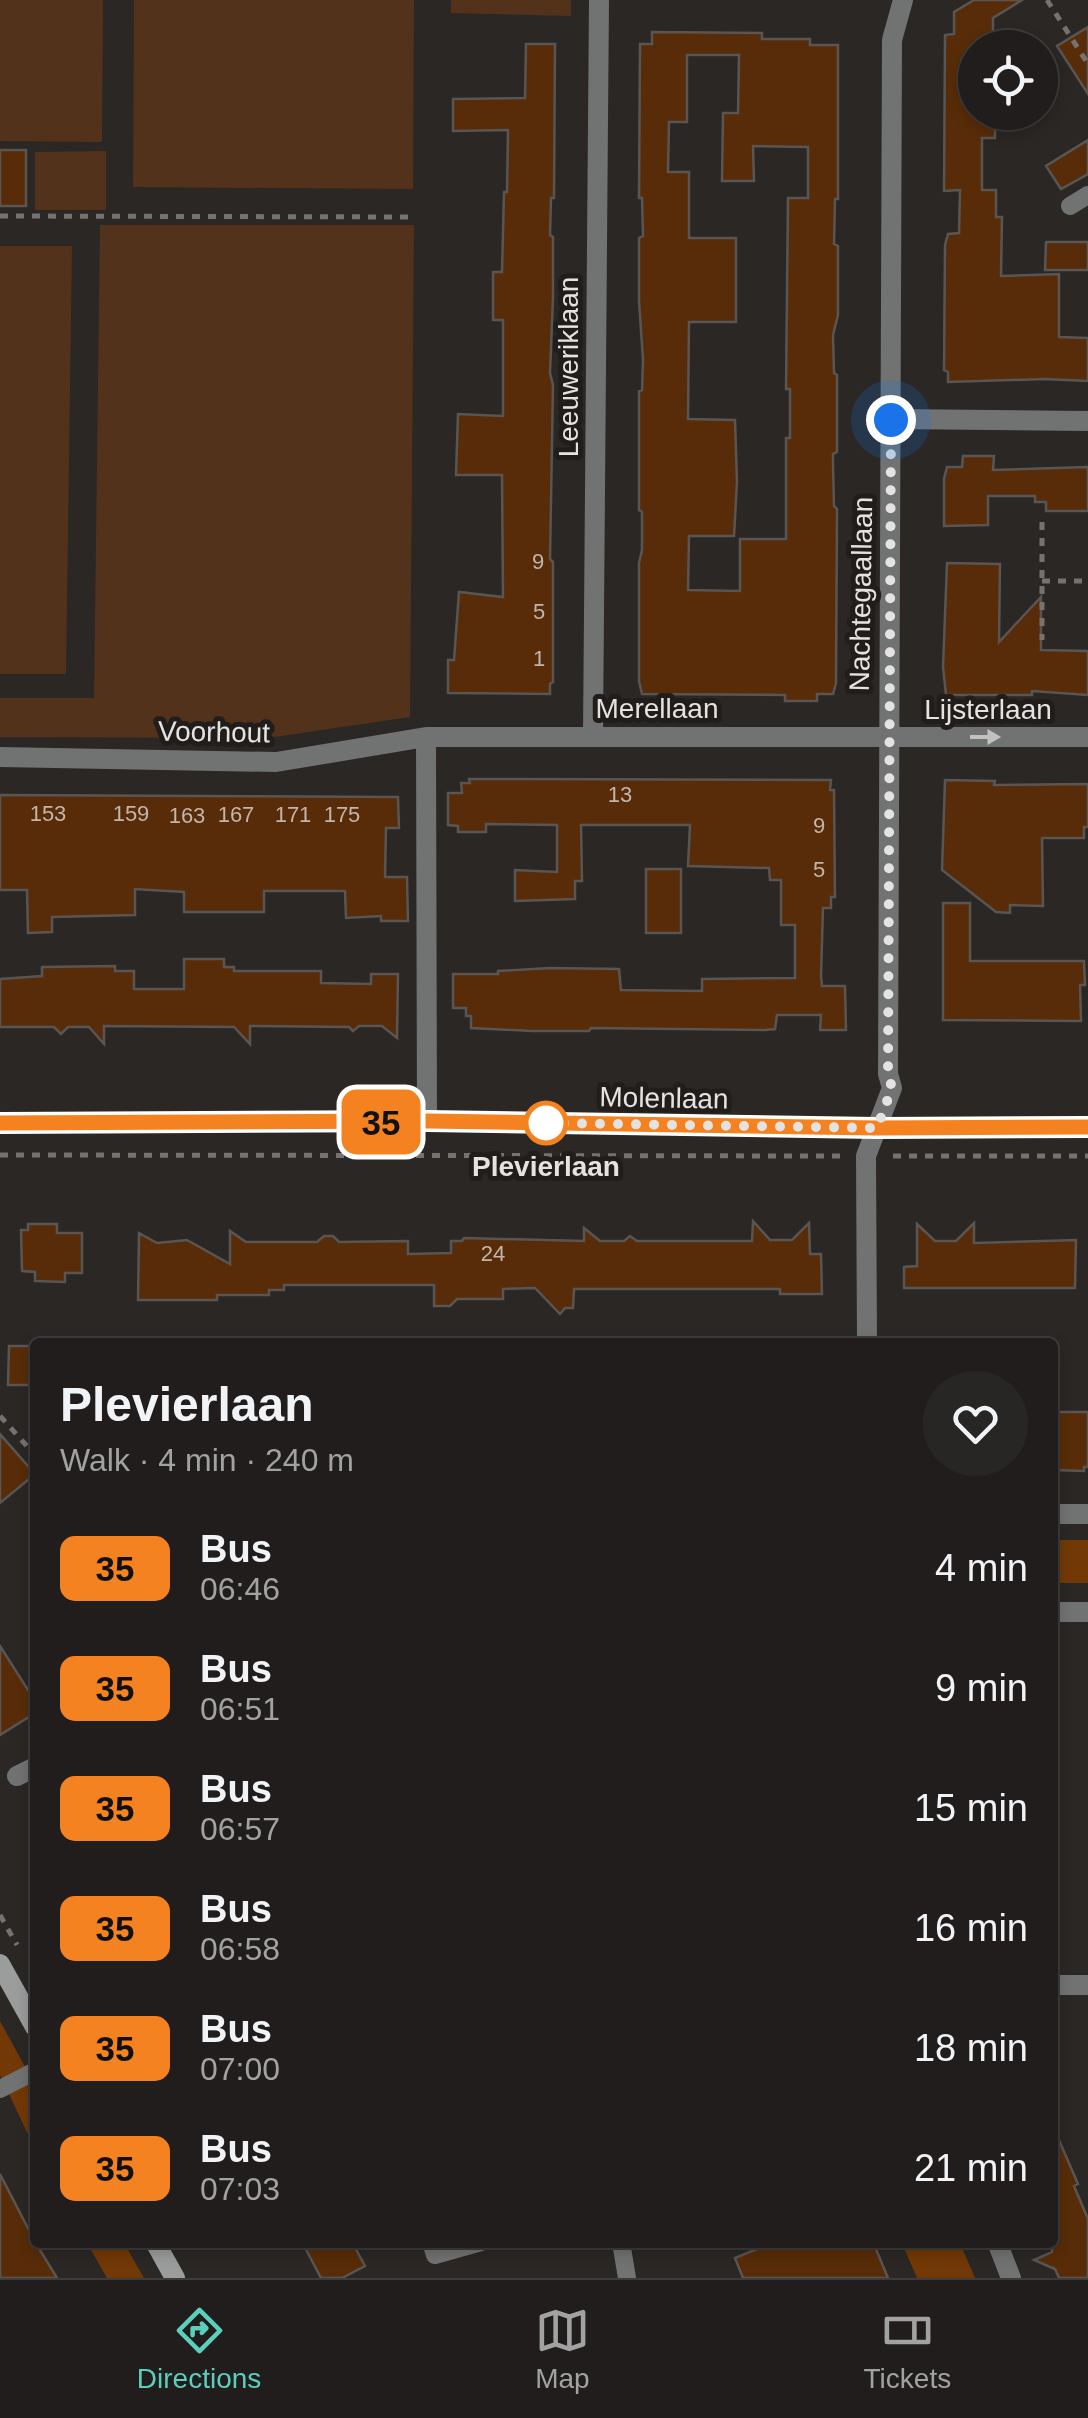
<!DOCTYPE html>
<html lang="en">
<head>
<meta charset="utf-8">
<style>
  body { margin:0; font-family:Arial,sans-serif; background:#282625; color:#f1f3f6; height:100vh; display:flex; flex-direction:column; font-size:38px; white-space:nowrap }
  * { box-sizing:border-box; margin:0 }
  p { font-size:32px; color:#a2a2a3 }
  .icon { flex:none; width:55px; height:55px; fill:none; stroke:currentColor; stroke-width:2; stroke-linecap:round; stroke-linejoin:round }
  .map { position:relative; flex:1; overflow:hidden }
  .side { position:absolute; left:30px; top:1338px; width:1028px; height:910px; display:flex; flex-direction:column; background:#201d1c; border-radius:10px; box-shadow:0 5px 15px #0003,0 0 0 2px #3d3b3b }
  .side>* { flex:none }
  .badge { padding:0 20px; border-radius:15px; font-size:35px; line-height:65px }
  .fabs { position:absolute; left:958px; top:30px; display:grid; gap:20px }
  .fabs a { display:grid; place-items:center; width:100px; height:100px; border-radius:50%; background:#201d1c; box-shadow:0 5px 15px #0003,0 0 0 2px #3d3b3b; font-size:50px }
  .you { position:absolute; width:50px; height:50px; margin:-25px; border:8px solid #fff; border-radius:50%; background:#1a73e8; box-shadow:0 0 0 15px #1a73e833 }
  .map>.badge { position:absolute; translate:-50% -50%; box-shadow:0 0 0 5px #fff }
  .round { display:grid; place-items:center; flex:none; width:105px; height:105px; border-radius:52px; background:#282625 }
  .head { display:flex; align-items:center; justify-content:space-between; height:170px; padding:0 30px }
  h1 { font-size:48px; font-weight:700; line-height:75px }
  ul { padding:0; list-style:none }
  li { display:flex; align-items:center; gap:30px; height:120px; padding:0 30px }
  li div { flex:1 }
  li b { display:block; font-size:38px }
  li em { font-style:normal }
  li .badge { min-width:110px; font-weight:700; text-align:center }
  .dock { display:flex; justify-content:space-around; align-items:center; height:140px; border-top:2px solid #3d3b3b; background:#201d1c; font-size:28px; color:#a2a2a3 }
  .dock a { display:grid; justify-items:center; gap:5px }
  .dock .selected { color:#5bcebc }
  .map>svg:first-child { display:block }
  .green { fill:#52321b }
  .water { fill:#723906 }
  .building { fill:#582c08; stroke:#595553; stroke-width:2.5; fill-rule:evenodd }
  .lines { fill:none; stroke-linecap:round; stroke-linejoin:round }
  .path { stroke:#757271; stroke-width:5; stroke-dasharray:8 8; stroke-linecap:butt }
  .lane { stroke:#707372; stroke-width:18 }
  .street { stroke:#707372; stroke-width:20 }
  .secondary { stroke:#9a9d9c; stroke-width:20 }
  .oneway { fill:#c2c1c0 }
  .line-casing { stroke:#fff; stroke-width:22 }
  .line { stroke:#f58220; stroke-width:15 }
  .walk { stroke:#e5e3e2; stroke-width:10; stroke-dasharray:0 18 }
  .stop-dot { fill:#fff; stroke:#f58220; stroke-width:5 }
  .labels { text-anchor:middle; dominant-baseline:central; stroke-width:10; stroke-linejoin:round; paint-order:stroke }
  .number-label { font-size:22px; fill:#c2b5ac }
  .street-label { font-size:28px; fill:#e5e3e2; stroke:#211d1b }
  .stop-label { font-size:28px; font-weight:bold; fill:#e5e3e2; stroke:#211d1b }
</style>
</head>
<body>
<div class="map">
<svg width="1088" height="2278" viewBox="0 0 1088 2278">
  <rect width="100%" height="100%" fill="#2a2725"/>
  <path class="green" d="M 0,0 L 103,0 L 102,142 L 0,141 Z
    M 134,0 L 414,0 L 413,189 L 133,187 Z
    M 451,0 L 571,0 L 571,16 L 451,13 Z
    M 106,151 L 106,210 L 35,210 L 35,152 Z
    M 100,225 L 414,225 L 410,717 L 268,738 L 0,737 L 0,698 L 94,698 Z
    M 0,246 L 72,246 L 66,674 L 0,674 Z"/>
  <path class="water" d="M 1053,1540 L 1088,1540 L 1088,1583 L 1053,1583 Z
    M 0,2021 L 35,2085 L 35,2149 L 0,2075 Z
    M 87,2243 L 124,2243 L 144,2278 L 107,2278 Z
    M 902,2243 L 960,2243 L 975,2278 L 917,2278 Z"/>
  <path class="building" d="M 974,0 L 1022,0 L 993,18 L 993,48 L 975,48 L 975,112 L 995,112 L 995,138 L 982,138 L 982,190 L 996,190 L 996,217 L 1002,217 L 1001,276 L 1059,274 L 1059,337 L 1088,338 L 1088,381 L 1045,379 L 948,382 L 948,372 L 944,370 L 945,245 L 948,234 L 959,233 L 960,190 L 944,191 L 945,35 L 954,34 L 954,12 Z
    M 1088,27 L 1088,94 L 1057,46 Z
    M 652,32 L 762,33 L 762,39 L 810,39 L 810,45 L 838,45 L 838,199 L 835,199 L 834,244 L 838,246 L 838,315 L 833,335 L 834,373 L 837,375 L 837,452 L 833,454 L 833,464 L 834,506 L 837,509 L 836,683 L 833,694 L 817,694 L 817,701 L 785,701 L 785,695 L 642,694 L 639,681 L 639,563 L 642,550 L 642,512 L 639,510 L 639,391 L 642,390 L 643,360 L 639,301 L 639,238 L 643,236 L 642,198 L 639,198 L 640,44 L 652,44 ZM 687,55 L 739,55 L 738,113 L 723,113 L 722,181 L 754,181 L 753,146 L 808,147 L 808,198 L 788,198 L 786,389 L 790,389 L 790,438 L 786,438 L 786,539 L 740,539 L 740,591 L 688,590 L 689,536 L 734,536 L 737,482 L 735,420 L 688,419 L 689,322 L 736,322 L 736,238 L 689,238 L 689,172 L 668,172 L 669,122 L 687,122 Z
    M 526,44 L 555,44 L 554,198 L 551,198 L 550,235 L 553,237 L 553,297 L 550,373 L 553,385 L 550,559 L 553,562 L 553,682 L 550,684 L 550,694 L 448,693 L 448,660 L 454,660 L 459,592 L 503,597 L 502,475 L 456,475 L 458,414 L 503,416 L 503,320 L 493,320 L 493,272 L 502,272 L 504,192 L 507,192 L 508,130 L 453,131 L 453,99 L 525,98 Z
    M 1088,140 L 1088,174 L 1061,189 L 1046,166 Z
    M 0,150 L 26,150 L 26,206 L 0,206 Z
    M 1046,242 L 1088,242 L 1088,270 L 1045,270 Z
    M 963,456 L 994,456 L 993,470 L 1088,467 L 1088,511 L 1046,511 L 1046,502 L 1035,502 L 1035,496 L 988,496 L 988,525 L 944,526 L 944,479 L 947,467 L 962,467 Z
    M 947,563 L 1000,564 L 999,642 L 1041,597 L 1041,650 L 1088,651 L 1088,695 L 1032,691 L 1032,695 L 946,695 L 943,667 Z
    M 469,779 L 831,780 L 830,790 L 834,790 L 835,897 L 831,897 L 831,908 L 823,908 L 821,976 L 822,986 L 845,986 L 846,1030 L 820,1030 L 821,1015 L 777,1015 L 775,1029 L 765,1030 L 591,1028 L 589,1031 L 532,1031 L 471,1028 L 471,1016 L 466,1016 L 466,1008 L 453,1008 L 453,974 L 498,974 L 498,971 L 549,968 L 619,969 L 621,990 L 702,991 L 702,979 L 795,978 L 795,925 L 781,925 L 781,880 L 770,880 L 769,868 L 688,866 L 690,825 L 581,825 L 582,881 L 575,881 L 575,899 L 515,901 L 515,870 L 557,872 L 557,825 L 486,824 L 486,832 L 458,832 L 458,826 L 448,825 L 448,793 L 462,793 L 461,783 L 470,783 Z
    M 945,780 L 995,781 L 994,785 L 1088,784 L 1088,827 L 1084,827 L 1084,838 L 1042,838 L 1043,906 L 1010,905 L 1010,913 L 996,912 L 942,870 Z
    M 0,795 L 398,797 L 399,828 L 386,828 L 385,877 L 407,877 L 408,921 L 381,921 L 381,916 L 346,918 L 345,891 L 264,891 L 264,912 L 184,912 L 184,892 L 135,889 L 135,915 L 52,917 L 52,932 L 28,933 L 27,890 L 0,890 Z
    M 646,869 L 681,869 L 681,933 L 646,933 Z
    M 943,903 L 970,903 L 970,961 L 1084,961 L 1085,985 L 1080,985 L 1081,1021 L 943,1020 Z
    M 184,959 L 224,959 L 224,967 L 234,967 L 234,971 L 321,971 L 321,983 L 371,984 L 371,974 L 398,974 L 397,1038 L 382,1026 L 359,1026 L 353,1031 L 349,1027 L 250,1026 L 250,1044 L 234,1027 L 104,1026 L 104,1044 L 89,1027 L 68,1027 L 61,1034 L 54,1027 L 0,1027 L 0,979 L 42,976 L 42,967 L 115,966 L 115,971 L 134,971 L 134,989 L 184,989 Z
    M 753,1221 L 770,1240 L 792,1240 L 809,1223 L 810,1254 L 821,1254 L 822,1294 L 780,1294 L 780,1289 L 574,1289 L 573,1308 L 565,1308 L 560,1314 L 535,1288 L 503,1289 L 503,1299 L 457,1299 L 450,1306 L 434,1306 L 434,1285 L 284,1285 L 284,1290 L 269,1290 L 269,1295 L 217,1295 L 217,1300 L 138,1300 L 139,1233 L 157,1243 L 187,1240 L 230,1264 L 230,1231 L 246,1242 L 317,1242 L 324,1236 L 333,1236 L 339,1242 L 408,1241 L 408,1254 L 451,1253 L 451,1241 L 462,1241 L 464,1238 L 584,1241 L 584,1228 L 600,1241 L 624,1241 L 630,1236 L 637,1241 L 752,1241 Z
    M 974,1223 L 974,1243 L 1076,1240 L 1075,1288 L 904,1288 L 904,1267 L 917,1266 L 917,1224 L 935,1241 L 956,1241 Z
    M 28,1224 L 57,1224 L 57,1233 L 82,1233 L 82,1273 L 65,1273 L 65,1282 L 35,1281 L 35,1272 L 22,1271 L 21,1230 L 28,1230 Z
    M 9,1346 L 35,1346 L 35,1385 L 8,1385 Z
    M 1052,1412 L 1088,1412 L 1088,1467 L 1084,1467 L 1084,1471 L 1052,1470 Z
    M 0,1434 L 35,1474 L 0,1503 Z
    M 0,1646 L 35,1701 L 35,1713 L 0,1735 Z
    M 1052,2124 L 1078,2184 L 1074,2186 L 1088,2219 L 1088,2278 L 1059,2278 L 1055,2269 L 1034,2260 L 1052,2252 Z
    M 0,2174 L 35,2242 L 57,2278 L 0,2278 Z
    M 302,2242 L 352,2242 L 365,2266 L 342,2278 L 321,2278 Z
    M 774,2242 L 873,2242 L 888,2278 L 743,2278 L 735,2258 Z"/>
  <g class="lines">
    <path class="path" d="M 1047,0 L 1088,64
      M 0,216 L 413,217
      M 1042,522 L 1042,640
      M 1042,581 L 1088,581
      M 0,1155 L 842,1156
      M 893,1156 L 1088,1156
      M 0,1416 L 35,1455
      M 0,1915 L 17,1945"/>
    <path class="lane" d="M 1070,206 L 1088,195
      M 0,2089 L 35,2071
      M 431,2242 L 435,2255 L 481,2242
      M 621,2242 L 627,2278"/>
    <path class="street" d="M 891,419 L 1088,421
      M 593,735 L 599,0
      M 426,737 L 427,1121
      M 0,757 L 276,762 L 426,737 L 1088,737
      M 867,1342 L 866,1156 L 892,1088 L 888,1074 L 892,40 L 903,0
      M 1052,1514 L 1088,1514
      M 1052,1612 L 1088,1612
      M 17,1776 L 35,1767
      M 1052,1985 L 1088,1985
      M 997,2242 L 1011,2278"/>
    <path class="secondary" d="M 0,1123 L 427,1121 L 877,1128 L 1088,1127
      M 0,1964 L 35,2027
      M 155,2242 L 175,2278"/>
  </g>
  <defs><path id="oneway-solid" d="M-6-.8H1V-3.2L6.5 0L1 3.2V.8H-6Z" transform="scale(2.5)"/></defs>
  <use class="oneway" href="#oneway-solid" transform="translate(985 737)"/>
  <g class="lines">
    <defs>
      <path id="line" d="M 0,1123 L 427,1121 L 877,1128 L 1088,1127"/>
    </defs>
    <use href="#line" class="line-casing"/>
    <use href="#line" class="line"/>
    <path class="walk" d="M 546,1123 L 877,1128 L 892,1088 L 888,1074 L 891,420"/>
  </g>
  <circle class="stop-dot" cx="546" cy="1123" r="20"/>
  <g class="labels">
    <g class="number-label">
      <text x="538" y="561">9</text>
      <text x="539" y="611">5</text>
      <text x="539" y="658">1</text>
      <text x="620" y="794">13</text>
      <text x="48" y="813">153</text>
      <text x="131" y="813">159</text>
      <text x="236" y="814">167</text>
      <text x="293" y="814">171</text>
      <text x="342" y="814">175</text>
      <text x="187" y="815">163</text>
      <text x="819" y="825">9</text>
      <text x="819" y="869">5</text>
      <text x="493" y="1253">24</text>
    </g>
    <g class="street-label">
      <text transform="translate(568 367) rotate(-90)">Leeuweriklaan</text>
      <text transform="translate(861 594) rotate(-89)">Nachtegaallaan</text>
      <text x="657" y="708">Merellaan</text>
      <text x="988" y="709">Lijsterlaan</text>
      <text transform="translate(214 732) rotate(1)">Voorhout</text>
      <text transform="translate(664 1098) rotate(1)">Molenlaan</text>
    </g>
    <g class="stop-label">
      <text x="546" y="1166">Plevierlaan</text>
    </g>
  </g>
</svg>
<div class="fabs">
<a><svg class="icon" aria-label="locate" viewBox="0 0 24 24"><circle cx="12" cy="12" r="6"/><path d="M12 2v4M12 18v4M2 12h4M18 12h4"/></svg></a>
</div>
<div class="you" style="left:891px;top:420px"></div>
<b class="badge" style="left:381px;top:1122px;background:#f58220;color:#111">35</b>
<section class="side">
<div class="head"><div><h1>Plevierlaan</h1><p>Walk · 4 min · 240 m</p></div><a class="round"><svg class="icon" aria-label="heart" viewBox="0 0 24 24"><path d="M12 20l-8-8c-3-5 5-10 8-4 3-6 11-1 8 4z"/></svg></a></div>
<ul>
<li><span class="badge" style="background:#f58220;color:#111">35</span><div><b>Bus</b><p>06:46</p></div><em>4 min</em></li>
<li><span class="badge" style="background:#f58220;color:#111">35</span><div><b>Bus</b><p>06:51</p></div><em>9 min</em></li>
<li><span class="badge" style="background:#f58220;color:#111">35</span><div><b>Bus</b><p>06:57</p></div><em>15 min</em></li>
<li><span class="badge" style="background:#f58220;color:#111">35</span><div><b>Bus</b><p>06:58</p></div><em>16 min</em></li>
<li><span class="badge" style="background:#f58220;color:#111">35</span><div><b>Bus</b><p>07:00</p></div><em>18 min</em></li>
<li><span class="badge" style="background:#f58220;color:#111">35</span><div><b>Bus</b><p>07:03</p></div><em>21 min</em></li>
</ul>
</section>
</div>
<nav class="dock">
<a class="selected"><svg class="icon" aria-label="directions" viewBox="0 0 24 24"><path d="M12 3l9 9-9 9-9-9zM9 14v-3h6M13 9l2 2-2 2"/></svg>Directions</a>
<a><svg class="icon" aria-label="map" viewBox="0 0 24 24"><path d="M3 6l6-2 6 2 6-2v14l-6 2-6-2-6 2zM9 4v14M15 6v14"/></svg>Map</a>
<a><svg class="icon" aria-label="tickets" viewBox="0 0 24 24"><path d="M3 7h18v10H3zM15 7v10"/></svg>Tickets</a>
</nav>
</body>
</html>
